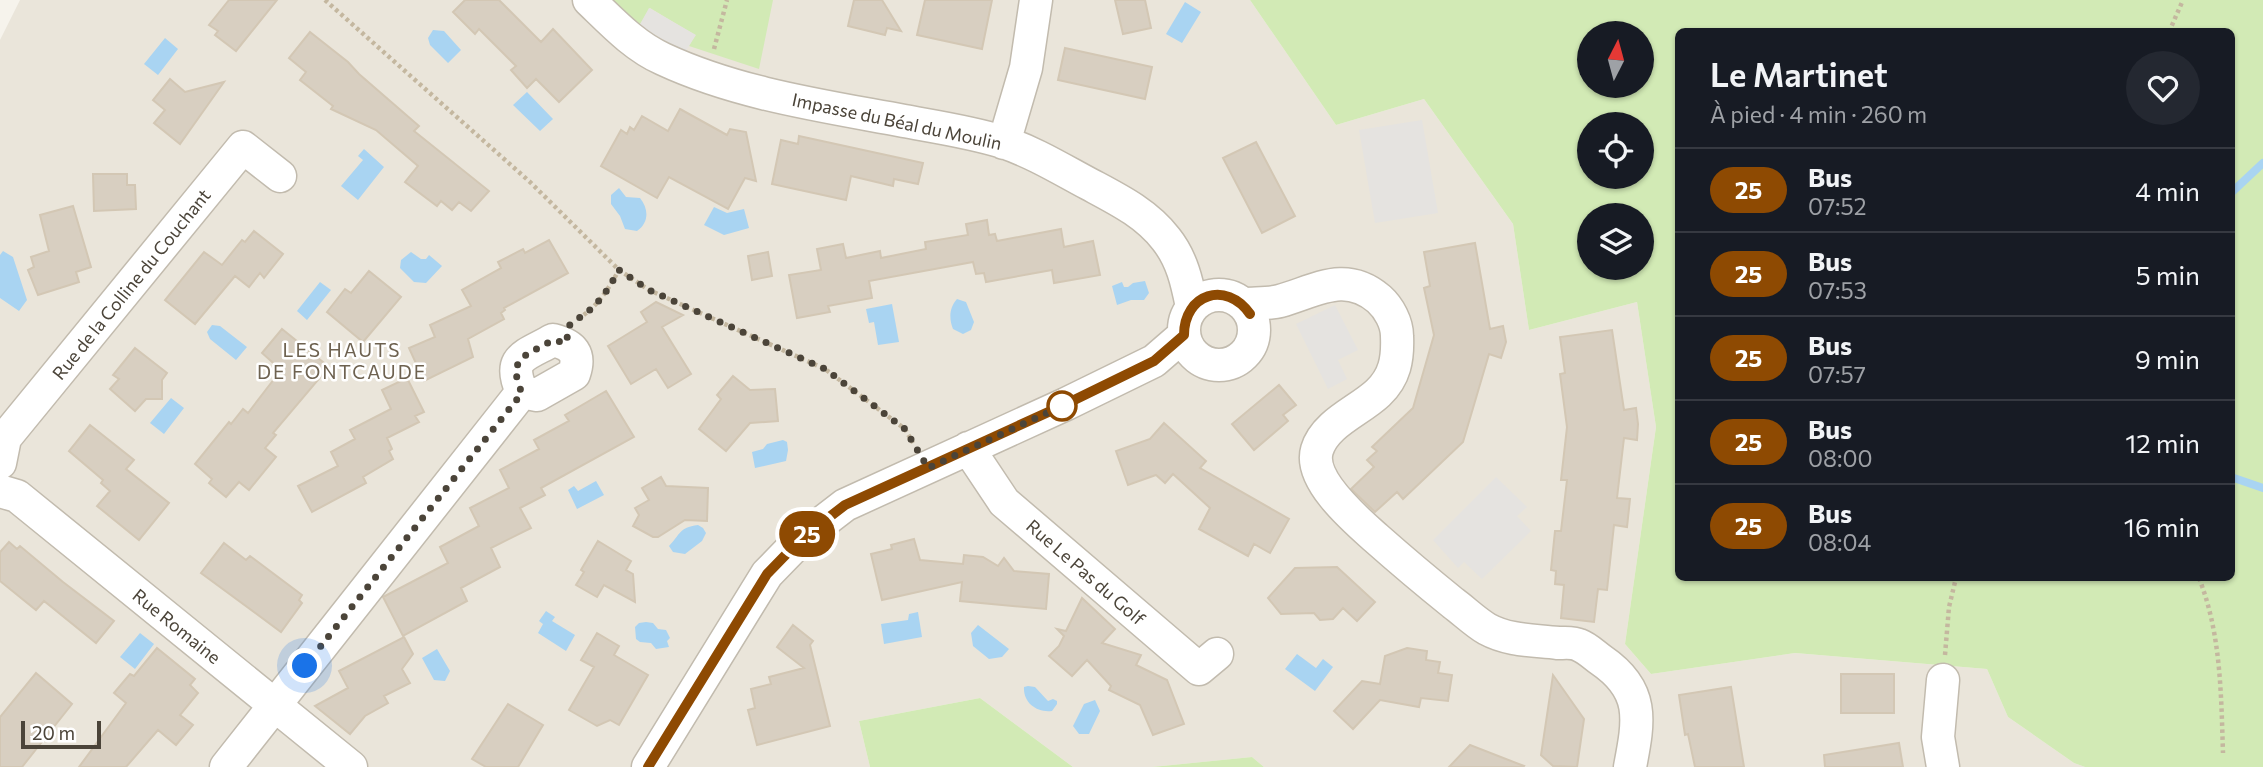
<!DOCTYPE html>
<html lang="fr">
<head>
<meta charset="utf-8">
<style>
  body { margin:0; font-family:Commissioner,sans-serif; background:#242831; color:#f1f3f6; height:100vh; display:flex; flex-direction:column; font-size:26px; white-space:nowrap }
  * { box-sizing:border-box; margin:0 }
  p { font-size:23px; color:#9ea1a6 }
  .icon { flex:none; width:38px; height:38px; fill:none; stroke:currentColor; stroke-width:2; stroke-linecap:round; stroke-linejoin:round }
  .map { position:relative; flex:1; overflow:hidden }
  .panel { position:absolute; left:1675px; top:28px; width:560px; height:553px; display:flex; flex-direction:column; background:#171b24; border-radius:10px; box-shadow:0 2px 5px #0004 }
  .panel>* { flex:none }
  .badge { padding:0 14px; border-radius:23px; font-size:24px; line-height:46px }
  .needle { width:46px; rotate:6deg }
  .tools { position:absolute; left:1577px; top:21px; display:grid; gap:14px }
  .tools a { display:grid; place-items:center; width:77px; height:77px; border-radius:50%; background:#171b24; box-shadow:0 2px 5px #0004; font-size:35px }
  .scale { position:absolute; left:21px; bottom:18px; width:80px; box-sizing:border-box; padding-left:7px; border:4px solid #4b4439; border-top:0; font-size:19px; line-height:24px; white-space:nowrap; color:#4b4439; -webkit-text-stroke:5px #fff; paint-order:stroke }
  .you { position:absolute; width:35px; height:35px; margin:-18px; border:5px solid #fff; border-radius:50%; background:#1a73e8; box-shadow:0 0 0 10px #1a73e833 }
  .map>.badge { position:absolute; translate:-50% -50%; box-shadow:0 0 0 4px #fff }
  .round { display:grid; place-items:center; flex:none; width:74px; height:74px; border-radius:37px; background:#242831 }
  .head { display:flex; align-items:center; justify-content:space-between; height:119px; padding:0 35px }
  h1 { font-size:33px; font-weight:600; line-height:52px }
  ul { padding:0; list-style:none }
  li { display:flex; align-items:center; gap:21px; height:84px; padding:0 35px; border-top:2px solid #363941 }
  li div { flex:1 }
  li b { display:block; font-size:26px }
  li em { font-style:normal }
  li .badge { min-width:77px; font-weight:700; text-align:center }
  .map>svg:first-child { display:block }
  .residential { fill:#eae5da }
  .green { fill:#d2eab5; fill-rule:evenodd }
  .parking { fill:#e5e3e0 }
  .water { fill:#a9d4f2 }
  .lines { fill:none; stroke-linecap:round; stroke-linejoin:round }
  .stream { stroke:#a9d4f2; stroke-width:8 }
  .building { fill:#d8cfc1; stroke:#d3c7b4; stroke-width:2 }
  .minor-casing { stroke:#c2bbae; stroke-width:35 }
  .path { stroke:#c4b79f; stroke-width:4.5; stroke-dasharray:3.5 3.5; stroke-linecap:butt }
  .minor { stroke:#fff; stroke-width:32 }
  .line-casing { stroke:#fff; stroke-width:16 }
  .line { stroke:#8e4a02; stroke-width:10 }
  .walk { stroke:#4b4439; stroke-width:7; stroke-dasharray:0 12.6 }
  .stop-dot { fill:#fff; stroke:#8e4a02; stroke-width:3.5 }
  .labels { text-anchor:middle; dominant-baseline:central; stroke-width:5; stroke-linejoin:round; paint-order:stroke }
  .street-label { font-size:18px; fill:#4b4439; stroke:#fff }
  .neighbourhood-label { font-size:19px; letter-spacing:2px; fill:#6e6250; stroke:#fff }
</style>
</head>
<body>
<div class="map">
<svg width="2263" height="767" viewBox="0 0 2263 767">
  <rect width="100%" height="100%" fill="#f6f3ec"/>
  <path class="residential" d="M 20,0 L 1250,0 L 1336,125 L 1424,99 L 1513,224 L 1529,330 L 1637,302 L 1656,427 L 1625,644 L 1651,674 L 1795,653 L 1987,669 L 2008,717 L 2074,763 L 2085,767 L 1264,767 L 1252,757 L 1152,767 L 1073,767 L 980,698 L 859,721 L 870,767 L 0,767 L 0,40 Z"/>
  <path class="green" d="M 610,0 L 773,0 L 759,69 L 689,46 L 695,35 L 650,8 L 639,26 Z
    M 1250,0 L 2263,0 L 2263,767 L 2085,767 L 2074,763 L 2008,717 L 1987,669 L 1795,653 L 1651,674 L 1625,644 L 1656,427 L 1637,302 L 1529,330 L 1513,224 L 1424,99 L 1336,125 ZM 1678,32 L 2231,32 L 2231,578 L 1678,578 ZM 1589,33 L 1642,33 L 1642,86 L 1589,86 ZM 1589,124 L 1642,124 L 1642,177 L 1589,177 ZM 1589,215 L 1642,215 L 1642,268 L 1589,268 Z
    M 980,698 L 1073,767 L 870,767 L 859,721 Z
    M 1252,757 L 1264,767 L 1152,767 Z"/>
  <path class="parking" d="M 649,8 L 696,35 L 685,52 L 639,26 Z
    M 1422,120 L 1438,213 L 1375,223 L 1359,130 Z
    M 1335,305 L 1358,350 L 1338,360 L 1347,379 L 1328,389 L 1296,324 Z
    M 1496,477 L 1527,507 L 1517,516 L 1531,531 L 1482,579 L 1464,562 L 1458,568 L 1433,540 Z"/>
  <path class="water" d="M 1185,2 L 1201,12 L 1182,43 L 1166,34 Z
    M 433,30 L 444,31 L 461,50 L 448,63 L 430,45 L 428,38 Z
    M 165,38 L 178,49 L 158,75 L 144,64 Z
    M 527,92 L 553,119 L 540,131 L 513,105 Z
    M 364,149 L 384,167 L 358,200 L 341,186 L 363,160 L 358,156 Z
    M 619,188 L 626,197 L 640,198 C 649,209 649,223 637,231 L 625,229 L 620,216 L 611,204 L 611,195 Z
    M 714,207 L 727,213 L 744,209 L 749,228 L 724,235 L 704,225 Z
    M 3,251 L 13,257 L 27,300 L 19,311 L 0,298 L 0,255 Z
    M 411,252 L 421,259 L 426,259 L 429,255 L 442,266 L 426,283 L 414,282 L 400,268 L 401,260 Z
    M 1145,281 L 1149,293 L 1144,300 L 1131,300 L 1117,305 L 1112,286 L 1122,282 L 1124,287 L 1128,287 L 1133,283 Z
    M 320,282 L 331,290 L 307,320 L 297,311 Z
    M 957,299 L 966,302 L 974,322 L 971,330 L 963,334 L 953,329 C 949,319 949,308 957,299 Z
    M 892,304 L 899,342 L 878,345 L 874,322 L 869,323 L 866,309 Z
    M 212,325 L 220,326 L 247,347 L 236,360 L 210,339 L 207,332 Z
    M 171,398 L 184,408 L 164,434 L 150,423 Z
    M 783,440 L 787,442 L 788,450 L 786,461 L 755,468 L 752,452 L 763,449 L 767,444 Z
    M 596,481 L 604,495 L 577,509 L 568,490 L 574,486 L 578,491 Z
    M 698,525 L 703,528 L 706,533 L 702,541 L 685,554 L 673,552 L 669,546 C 681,534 678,528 698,525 Z
    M 546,611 L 555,617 L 552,621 L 575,635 L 566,651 L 538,633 L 543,624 L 539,621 Z
    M 918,612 L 922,637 L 884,644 L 881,624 L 908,620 L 909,614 Z
    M 646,622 L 653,623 L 658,629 L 666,630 L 670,638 L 667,641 L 669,647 L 656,649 L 651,643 L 640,642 L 636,639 L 635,627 L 639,623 Z
    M 978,625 L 1009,649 L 1002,657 L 989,659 L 973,646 L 971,633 Z
    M 140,633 L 154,644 L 135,669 L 120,657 Z
    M 437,649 L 450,671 L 445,681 L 434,680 L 422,658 Z
    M 1297,654 L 1316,668 L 1323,659 L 1333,667 L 1315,691 L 1285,669 Z
    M 1028,686 L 1035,687 L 1048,701 L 1053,699 L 1057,701 L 1057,704 L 1052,711 C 1037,713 1023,703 1024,687 Z
    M 1095,700 L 1100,711 L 1089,734 L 1079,734 L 1073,726 L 1084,704 Z"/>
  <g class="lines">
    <path class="stream" d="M 2231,193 L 2263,163
      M 2231,477 L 2263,488"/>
  </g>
  <path class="building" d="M 229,0 L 277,0 L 236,51 L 215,35 L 218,31 L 209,25 Z
    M 465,0 L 499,0 L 541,42 L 553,29 L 592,70 L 559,102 L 536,79 L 527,88 L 511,70 L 516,66 L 479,29 L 475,34 L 453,12 Z
    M 854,0 L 882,0 L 901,31 L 887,28 L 885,35 L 848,26 Z
    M 925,0 L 992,0 L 982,49 L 917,35 Z
    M 1115,0 L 1145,0 L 1151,28 L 1123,34 Z
    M 310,32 L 348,62 L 359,74 L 419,126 L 414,131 L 489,191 L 471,211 L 459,202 L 452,210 L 441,201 L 437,206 L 405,182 L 418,166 L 376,130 L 331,109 L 333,106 L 300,80 L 306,72 L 289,58 Z
    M 1065,48 L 1152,67 L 1145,99 L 1058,80 Z
    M 170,79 L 185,92 L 224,82 L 180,144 L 154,123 L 165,110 L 153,100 Z
    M 680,109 L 727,135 L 730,129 L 746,132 L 756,181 L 745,178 L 728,209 L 669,177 L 657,198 L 601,166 L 621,130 L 627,134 L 630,127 L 634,130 L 642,116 L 668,131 Z
    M 799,136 L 923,163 L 918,184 L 894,179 L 893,186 L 851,176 L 846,200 L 772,184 L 781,140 L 798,144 Z
    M 1256,142 L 1295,216 L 1262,233 L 1223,158 Z
    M 93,174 L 127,174 L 127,185 L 135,185 L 136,209 L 94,211 Z
    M 73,206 L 91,267 L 76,272 L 79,282 L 38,295 L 28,270 L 34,267 L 31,257 L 49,251 L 40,215 Z
    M 987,220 L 989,235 L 995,234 L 997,241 L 1061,229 L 1064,247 L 1093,241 L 1100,275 L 1054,283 L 1052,270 L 986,282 L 984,273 L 976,274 L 973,262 L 869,281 L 872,298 L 828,306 L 830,312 L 797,318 L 789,275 L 821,270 L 817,249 L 843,244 L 846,258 L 880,251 L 881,258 L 926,249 L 925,242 L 968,235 L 966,224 Z
    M 254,231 L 283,254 L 264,278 L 260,273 L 249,287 L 235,276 L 195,324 L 165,300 L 204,252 L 222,265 L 242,240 L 245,242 Z
    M 549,240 L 568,273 L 504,308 L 505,310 L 501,313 L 504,319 L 468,339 L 473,357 L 424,381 L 409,348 L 435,337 L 430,325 L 471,306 L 462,290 L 501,268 L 498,262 L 523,249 L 525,253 Z
    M 1475,243 L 1490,329 L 1503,326 L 1506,342 L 1501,358 L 1489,354 L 1463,442 L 1403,499 L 1397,492 L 1375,512 L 1351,489 L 1374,467 L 1367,460 L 1377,451 L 1372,447 L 1413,408 L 1434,335 L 1424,288 L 1430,286 L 1424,252 Z
    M 768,252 L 772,276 L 752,280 L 748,256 Z
    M 369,271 L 401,297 L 363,342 L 327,312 L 345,289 L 351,293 Z
    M 656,302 L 683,315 L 662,327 L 691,374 L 668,388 L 656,369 L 631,384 L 608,346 L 647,322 L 641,312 Z
    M 282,329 L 329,367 L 273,433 L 276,435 L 265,448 L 276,457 L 249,490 L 239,482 L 226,497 L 209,483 L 212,479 L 195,464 L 229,422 L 231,424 L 243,409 L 248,413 L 281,370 L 262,353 Z
    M 1612,330 L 1624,410 L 1636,408 L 1638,424 L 1637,440 L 1624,438 L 1617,498 L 1630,499 L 1627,527 L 1614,525 L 1607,590 L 1598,589 L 1594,622 L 1561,618 L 1564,585 L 1555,584 L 1556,571 L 1551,570 L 1555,531 L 1561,531 L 1567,480 L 1561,480 L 1567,427 L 1560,374 L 1565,373 L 1560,337 Z
    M 135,348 L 167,373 L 162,380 L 162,399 L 146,399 L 135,411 L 110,389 L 119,379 L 113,375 Z
    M 733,376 L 750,390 L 775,389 L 778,421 L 750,423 L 726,451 L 699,429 L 721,399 L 717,395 Z
    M 407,378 L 424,412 L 415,416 L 419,422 L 387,438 L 392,449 L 389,451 L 393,459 L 363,477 L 366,483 L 312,512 L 298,486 L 338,466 L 331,452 L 355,439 L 350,430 L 391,409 L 382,390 Z
    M 1279,385 L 1296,405 L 1283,415 L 1288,421 L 1254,450 L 1232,424 Z
    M 606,391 L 634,437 L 541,488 L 545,495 L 520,508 L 531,528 L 491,548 L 500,567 L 461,588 L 467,601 L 403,636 L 383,597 L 448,563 L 440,547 L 479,526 L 470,508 L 509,488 L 500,470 L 539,449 L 534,440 L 569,421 L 565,415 Z
    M 1164,423 L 1206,461 L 1200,468 L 1289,519 L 1270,553 L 1254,544 L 1248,556 L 1199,529 L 1210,508 L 1173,474 L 1165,483 L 1156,475 L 1128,485 L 1116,451 L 1150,439 Z
    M 90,425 L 134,460 L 126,469 L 169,503 L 139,540 L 97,506 L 110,491 L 101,483 L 103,480 L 69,451 Z
    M 661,477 L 666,486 L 708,488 L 707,521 L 685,520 L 658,537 L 653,537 L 633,526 L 639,515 L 635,508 L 649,500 L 642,488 Z
    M 914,539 L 920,560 L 963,564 L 964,555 L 983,557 L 998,566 L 1004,558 L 1014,571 L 1049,574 L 1046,609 L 960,601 L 962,582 L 882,600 L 871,554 L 892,549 L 891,545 Z
    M 598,541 L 631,561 L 626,570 L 633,574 L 635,602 L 604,585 L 597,597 L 576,585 L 584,572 L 581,570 Z
    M 9,542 L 17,549 L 20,546 L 63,582 L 114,621 L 96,643 L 44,601 L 36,610 L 0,581 L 0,552 Z
    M 224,543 L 246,560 L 250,556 L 302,595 L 299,600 L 302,603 L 281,632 L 201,573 Z
    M 1337,567 L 1375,602 L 1357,621 L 1343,608 L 1333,619 L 1320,620 L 1314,613 L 1281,614 L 1268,598 L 1295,568 Z
    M 1082,598 L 1115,629 L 1102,643 L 1141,655 L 1136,665 L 1167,680 L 1184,724 L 1153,735 L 1140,705 L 1109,690 L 1111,686 L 1087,660 L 1072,676 L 1049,656 L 1059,646 L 1064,636 L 1057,629 L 1066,631 Z
    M 793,625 L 813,641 L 810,645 L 830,726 L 757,745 L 748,710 L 755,708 L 751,689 L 771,684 L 769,677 L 804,668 L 777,647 Z
    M 597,633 L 619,646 L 614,655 L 648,675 L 619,725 L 610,720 L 597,726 L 569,710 L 594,667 L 581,660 Z
    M 404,637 L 413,654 L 402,669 L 410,683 L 384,696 L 388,703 L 365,716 L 350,734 L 315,706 L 348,688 L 339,671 Z
    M 157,648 L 195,679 L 190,685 L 198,693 L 180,715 L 193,725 L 176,745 L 158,730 L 126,767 L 79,767 L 126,703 L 114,693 L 130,674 L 134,676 Z
    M 1407,648 L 1427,651 L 1426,660 L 1440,662 L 1438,673 L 1452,675 L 1448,701 L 1421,698 L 1419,707 L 1380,700 L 1353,729 L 1334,711 L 1362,681 L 1380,684 L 1385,656 Z
    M 36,673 L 72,704 L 22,767 L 0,767 L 0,717 Z
    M 1841,674 L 1894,674 L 1894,713 L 1841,713 Z
    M 1553,675 L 1584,719 L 1577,767 L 1553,766 L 1541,755 Z
    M 1731,687 L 1744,767 L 1695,767 L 1688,734 L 1685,735 L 1679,695 Z
    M 508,704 L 543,725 L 518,767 L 486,767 L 472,759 Z
    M 1899,743 L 1903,767 L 1825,767 L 1824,755 Z
    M 1470,745 L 1524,766 L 1523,767 L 1449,767 Z"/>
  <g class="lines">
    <defs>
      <path id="minor" d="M 589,0 C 612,22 634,46 663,59 C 738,94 824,106 904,121 C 937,127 971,132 1003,142 C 1033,152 1061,169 1089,184 C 1117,199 1146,213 1166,239 C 1182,259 1187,282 1192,307
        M 1004,143 L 1026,68 L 1036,0
        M1184 330a35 35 0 1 1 70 0a35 35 0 1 1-70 0Z
        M 1244,304 C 1255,303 1269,304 1280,301 C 1316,291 1345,270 1379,299 C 1389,308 1397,323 1397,336 C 1398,359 1395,377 1378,393 C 1359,411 1325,423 1317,450 C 1308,480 1357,521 1376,538 C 1402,561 1427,582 1453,603 C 1464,611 1475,622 1487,629 C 1509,641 1533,640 1558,643 C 1565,643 1573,642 1579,645 C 1587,648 1594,655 1601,660 C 1645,690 1639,720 1630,767
        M 553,340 C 573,345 581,354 574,374 L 537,395 L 522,392 C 506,357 525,356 553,340 Z
        M 968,448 L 1004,502 L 1199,669 L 1217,654
        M 0,463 L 5,438 L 243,147 L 280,176
        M 0,491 L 17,496 L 351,767
        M 226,767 L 522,392
        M 648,767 L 767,574 L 802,538 L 845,505 L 1066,404 L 1154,361 L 1184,335
        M 1943,767 L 1938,737 L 1943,680"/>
    </defs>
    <use href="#minor" class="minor-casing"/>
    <path class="path" d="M 325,0 L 530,182 L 619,270 L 649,290 L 825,369 L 905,429 L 913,443
      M 2169,32 L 2183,0
      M 714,49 L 727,0
      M 578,319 C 598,306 607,291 619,270
      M 2199,578 C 2221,634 2221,693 2223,753
      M 1945,655 L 1949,607 L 1956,578"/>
    <use href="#minor" class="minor"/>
  </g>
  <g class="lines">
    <defs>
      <path id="line" d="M 648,767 L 767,574 L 802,538 L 845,505 L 1066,404 L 1154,361 L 1184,335 C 1184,294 1226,280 1250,314"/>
    </defs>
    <use href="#line" class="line-casing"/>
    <use href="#line" class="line"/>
    <path class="walk" d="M 305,666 L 522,393 C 506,357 526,356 553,340 L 566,343 L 570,324 C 597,307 603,298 619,270 L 649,290 L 825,369 L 905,429 L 928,468 L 1066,404 L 1062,406"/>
  </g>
  <circle class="stop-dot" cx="1062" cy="406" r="14"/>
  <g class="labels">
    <g class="street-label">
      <text transform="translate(897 121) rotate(12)">Impasse du Béal du Moulin</text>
      <text transform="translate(131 284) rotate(-51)">Rue de la Colline du Couchant</text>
      <text transform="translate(1086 572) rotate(41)">Rue Le Pas du Golf</text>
      <text transform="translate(177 626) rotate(39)">Rue Romaine</text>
    </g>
    <g class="neighbourhood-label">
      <text x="342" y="349">LES HAUTS<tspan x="342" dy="22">DE FONTCAUDE</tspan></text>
    </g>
  </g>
</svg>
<div class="tools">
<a><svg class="needle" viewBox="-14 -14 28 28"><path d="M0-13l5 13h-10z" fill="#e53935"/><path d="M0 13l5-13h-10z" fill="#9ea1a6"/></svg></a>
<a><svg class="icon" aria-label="locate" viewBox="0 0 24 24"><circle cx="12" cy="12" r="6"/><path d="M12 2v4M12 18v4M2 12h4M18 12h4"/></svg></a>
<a><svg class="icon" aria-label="layers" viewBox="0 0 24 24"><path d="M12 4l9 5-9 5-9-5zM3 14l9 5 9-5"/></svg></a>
</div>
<div class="scale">20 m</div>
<div class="you" style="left:305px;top:666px"></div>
<b class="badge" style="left:807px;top:534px;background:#8e4a02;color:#fff">25</b>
<section class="panel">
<div class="head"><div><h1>Le Martinet</h1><p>À pied · 4 min · 260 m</p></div><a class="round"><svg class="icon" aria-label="heart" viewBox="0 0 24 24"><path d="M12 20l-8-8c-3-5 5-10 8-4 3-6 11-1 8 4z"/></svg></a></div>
<ul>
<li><span class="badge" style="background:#8e4a02;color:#fff">25</span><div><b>Bus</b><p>07:52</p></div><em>4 min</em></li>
<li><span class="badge" style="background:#8e4a02;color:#fff">25</span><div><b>Bus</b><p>07:53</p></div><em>5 min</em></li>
<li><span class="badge" style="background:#8e4a02;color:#fff">25</span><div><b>Bus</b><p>07:57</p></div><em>9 min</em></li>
<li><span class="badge" style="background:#8e4a02;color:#fff">25</span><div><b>Bus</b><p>08:00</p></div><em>12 min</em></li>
<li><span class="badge" style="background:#8e4a02;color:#fff">25</span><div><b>Bus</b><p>08:04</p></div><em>16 min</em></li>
</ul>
</section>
</div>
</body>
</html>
